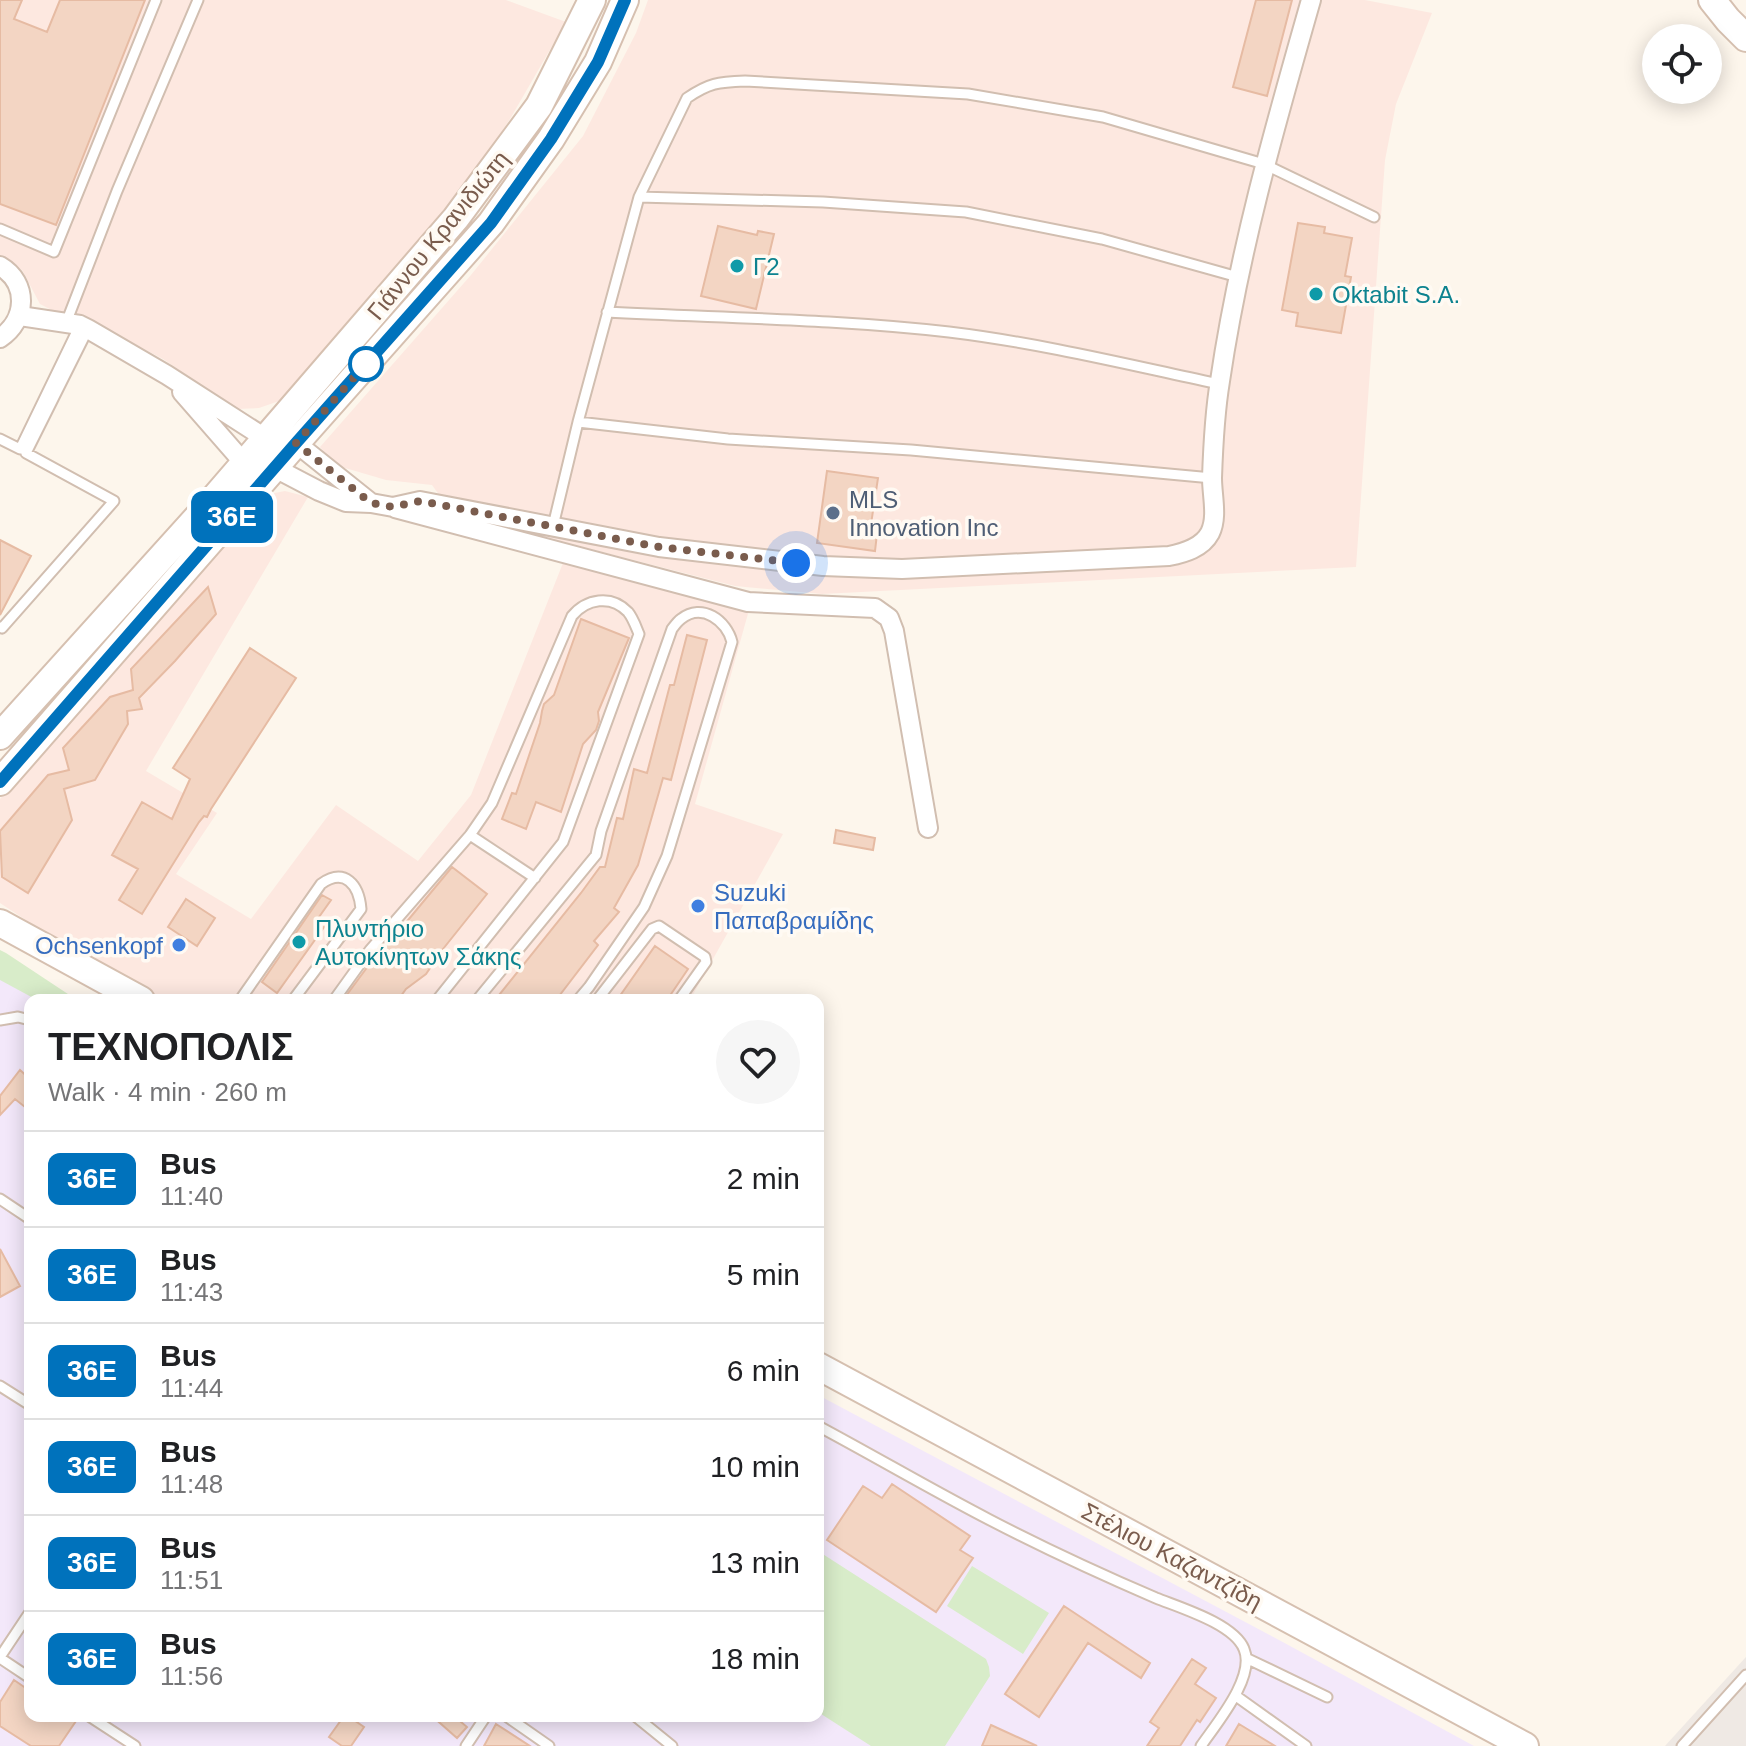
<!DOCTYPE html>
<html lang="en">
<head>
<meta charset="utf-8">
<style>
  body { margin:0; font-family:Arial,sans-serif; background:#f6f6f6; color:#202124; height:100vh; display:flex; flex-direction:column; font-size:30px; white-space:nowrap }
  * { box-sizing:border-box; margin:0 }
  p { font-size:26px; color:#757577 }
  .icon { flex:none; width:44px; height:44px; fill:none; stroke:currentColor; stroke-width:2; stroke-linecap:round; stroke-linejoin:round }
  .map { position:relative; flex:1; overflow:hidden }
  .side { position:absolute; left:24px; top:994px; width:800px; height:728px; display:flex; flex-direction:column; background:#fff; border-radius:16px; box-shadow:0 4px 20px #0003 }
  .side>* { flex:none }
  .badge { padding:0 16px; border-radius:12px; font-size:28px; line-height:52px }
  .fabs { position:absolute; left:1642px; top:24px; display:grid; gap:16px }
  .fabs a { display:grid; place-items:center; width:80px; height:80px; border-radius:50%; background:#fff; box-shadow:0 4px 20px #0003; font-size:40px }
  .you { position:absolute; width:40px; height:40px; margin:-20px; border:6px solid #fff; border-radius:50%; background:#1a73e8; box-shadow:0 0 0 12px #1a73e833 }
  .map>.badge { position:absolute; translate:-50% -50%; box-shadow:0 0 0 4px #fff }
  .round { display:grid; place-items:center; flex:none; width:84px; height:84px; border-radius:42px; background:#f6f6f6 }
  .summary { display:flex; align-items:center; justify-content:space-between; height:136px; padding:0 24px }
  h1 { font-size:38px; font-weight:700; line-height:60px }
  ul { padding:0; list-style:none }
  li { display:flex; align-items:center; gap:24px; height:96px; padding:0 24px; border-top:2px solid #e0e0e0 }
  li div { flex:1 }
  li b { display:block; font-size:30px }
  li em { font-style:normal }
  li .badge { min-width:88px; font-weight:700; text-align:center }
  .map>svg:first-child { display:block }
  .commercial { fill:#fde8e0 }
  .industrial { fill:#efe9e4 }
  .education { fill:#f3e8fa }
  .green { fill:#d8ecc9 }
  .building { fill:#f3d5c3; stroke:#e6bba3; stroke-width:2 }
  .lines { fill:none; stroke-linecap:round; stroke-linejoin:round }
  .lane-casing { stroke:#d1beb0; stroke-width:13 }
  .street-casing { stroke:#d1beb0; stroke-width:22 }
  .secondary-casing { stroke:#d6c0b0; stroke-width:30 }
  .lane { stroke:#fff; stroke-width:9 }
  .street { stroke:#fff; stroke-width:18 }
  .secondary { stroke:#fff; stroke-width:26 }
  .line-casing { stroke:#fff; stroke-width:18 }
  .line { stroke:#0072bc; stroke-width:12 }
  .walk { stroke:#7a5c4d; stroke-width:8; stroke-dasharray:0 14.4 }
  .culture-dot { fill:#0f9aa8; stroke:#fffaf3; stroke-width:3 }
  .stop-dot { fill:#fff; stroke:#0072bc; stroke-width:4 }
  .service-dot { fill:#5c6f8a; stroke:#fffaf3; stroke-width:3 }
  .shop-dot { fill:#3f7fe0; stroke:#fffaf3; stroke-width:3 }
  .labels { text-anchor:middle; dominant-baseline:central; stroke-width:7; stroke-linejoin:round; paint-order:stroke }
  .street-label { font-size:24px; fill:#7a5c4d; stroke:#fffaf3 }
  .culture-label { font-size:24px; fill:#0d838f; stroke:#fffaf3; text-anchor:start }
  .service-label { font-size:24px; fill:#4e5e75; stroke:#fffaf3; text-anchor:start }
  .shop-label { font-size:24px; fill:#366cbe; stroke:#fffaf3; text-anchor:start }
</style>
</head>
<body>
<div class="map">
<svg width="1746" height="1746" viewBox="0 0 1746 1746">
  <rect width="100%" height="100%" fill="#fdf6ec"/>
  <path class="commercial" d="M 0,0 L 506,0 L 566,22 L 510,119 L 469,182 L 279,401 L 259,408 L 236,409 L 163,359 L 97,325 L 59,314 L 40,304 L 22,270 L 0,260 Z
    M 648,0 L 1365,0 L 1432,13 L 1396,104 L 1385,160 L 1356,567 L 822,594 L 735,586 L 453,514 L 432,485 L 386,480 L 335,465 L 320,447 L 471,275 L 583,136 L 636,33 Z
    M 285,491 L 308,497 L 146,771 L 217,813 L 176,874 L 251,919 L 336,805 L 418,861 L 471,795 L 563,563 L 749,610 L 695,804 L 783,834 L 690,1000 L 164,1000 L 44,932 L 0,903 L 0,799 L 263,497 L 270,494 Z"/>
  <path class="industrial" d="M 1746,1657 L 1746,1746 L 1665,1746 Z"/>
  <path class="education" d="M 0,978 L 40,1000 L 30,1000 L 30,1716 L 818,1716 L 818,1395 L 1279,1640 L 1474,1746 L 0,1746 Z"/>
  <path class="green" d="M 0,950 L 6,953 L 77,1000 L 37,1000 L 0,980 Z
    M 818,1551 L 986,1659 L 989,1667 L 990,1676 L 945,1746 L 871,1746 L 818,1712 Z
    M 972,1566 L 1049,1613 L 1023,1654 L 947,1606 Z"/>
  <path class="building" d="M 0,0 L 22,0 L 14,19 L 47,32 L 60,0 L 145,0 L 56,225 L 0,204 Z
    M 1256,0 L 1292,0 L 1267,96 L 1233,87 Z
    M 1298,223 L 1325,227 L 1324,233 L 1352,238 L 1345,276 L 1351,277 L 1341,333 L 1296,326 L 1298,313 L 1282,310 Z
    M 718,226 L 757,235 L 758,231 L 774,234 L 756,309 L 701,296 Z
    M 827,471 L 878,478 L 871,524 L 878,525 L 875,551 L 817,543 Z
    M 0,540 L 31,556 L 0,615 Z
    M 208,587 L 216,614 L 175,661 L 139,698 L 142,709 L 127,711 L 128,724 L 95,780 L 64,789 L 72,820 L 28,893 L 2,877 L 0,831 L 48,775 L 69,770 L 63,748 L 110,697 L 133,690 L 131,669 Z
    M 581,619 L 629,638 L 598,712 L 599,721 L 596,730 L 583,744 L 561,812 L 536,802 L 526,829 L 502,819 L 512,793 L 516,794 L 540,723 L 542,711 L 544,704 L 554,695 Z
    M 687,635 L 707,640 L 671,780 L 663,778 L 638,865 L 614,908 L 619,912 L 594,941 L 598,945 L 556,1000 L 495,1000 L 581,893 L 600,867 L 605,867 L 617,818 L 623,819 L 634,769 L 647,773 L 670,685 L 674,685 Z
    M 250,648 L 296,678 L 211,809 L 207,817 L 204,816 L 199,822 L 142,914 L 119,900 L 138,869 L 112,855 L 142,802 L 172,819 L 190,779 L 173,768 Z
    M 836,830 L 875,838 L 873,850 L 834,843 Z
    M 452,867 L 487,894 L 443,949 L 426,974 L 406,989 L 398,1000 L 343,1000 L 380,950 L 404,925 Z
    M 322,895 L 331,900 L 319,917 L 327,923 L 277,993 L 262,982 Z
    M 186,899 L 215,918 L 197,946 L 168,927 Z
    M 655,946 L 688,969 L 667,1000 L 617,1000 Z
    M 20,1070 L 30,1079 L 30,1111 L 15,1099 L 0,1115 L 0,1096 Z
    M 0,1249 L 20,1286 L 0,1297 Z
    M 892,1484 L 970,1536 L 960,1550 L 973,1558 L 936,1612 L 827,1540 L 863,1486 L 882,1498 Z
    M 1064,1606 L 1150,1663 L 1141,1678 L 1088,1643 L 1039,1717 L 1005,1694 Z
    M 1192,1659 L 1206,1668 L 1195,1684 L 1216,1698 L 1200,1722 L 1197,1720 L 1180,1746 L 1147,1746 L 1159,1728 L 1150,1722 Z
    M 14,1680 L 30,1691 L 30,1716 L 68,1716 L 76,1721 L 59,1746 L 31,1746 L 0,1726 L 0,1702 Z
    M 344,1716 L 348,1716 L 364,1727 L 351,1746 L 342,1746 L 329,1737 Z
    M 432,1716 L 454,1716 L 467,1727 L 457,1738 Z
    M 496,1724 L 530,1746 L 484,1746 Z
    M 1239,1724 L 1275,1746 L 1226,1746 Z
    M 991,1725 L 1037,1746 L 982,1746 Z"/>
  <g class="lines">
    <defs>
      <path id="lane" d="M 639,197 L 823,202 L 966,212 L 1102,239 L 1238,277
        M 0,229 L 54,252 L 156,0
        M 607,312 C 721,318 836,319 949,332 C 1040,343 1130,365 1219,384
        M 66,323 L 117,191 L 198,0
        M 578,422 L 728,439 L 911,450 L 1212,478
        M 0,439 L 20,449 L 80,325
        M 553,526 L 578,422 L 639,197 L 687,98 C 709,83 718,82 745,81 L 968,94 L 1103,117 L 1264,164 L 1374,217
        M 0,627 L 2,628 L 114,501 L 26,453 L 88,329
        M 470,835 L 535,878
        M 240,1000 L 321,884 C 345,867 359,885 361,909 L 293,1000
        M 334,1000 L 370,950 L 470,835 L 492,803 L 572,616 C 586,599 611,594 628,612 C 633,618 636,627 639,634 L 563,842 L 437,1000
        M 477,1000 L 596,855 L 601,831 L 672,629 C 675,625 678,621 681,619 C 702,602 727,621 732,642 L 667,856 L 644,907 L 589,987 L 578,1000
        M 597,1000 L 652,929 L 659,926 L 705,957 L 706,962 L 679,1000
        M 0,1020 L 18,1017 L 30,1020
        M 0,1199 L 30,1219
        M 0,1386 L 30,1405
        M 818,1426 C 876,1457 932,1490 990,1520 C 1044,1548 1100,1574 1156,1598 C 1181,1608 1234,1624 1244,1649 C 1256,1677 1216,1724 1201,1746
        M 0,1657 L 30,1612
        M 0,1658 L 30,1678
        M 1248,1659 L 1327,1697
        M 1236,1696 L 1306,1746
        M 89,1716 L 135,1746
        M 506,1716 L 549,1746
        M 635,1716 L 672,1746
        M 466,1746 L 486,1716
        M 1682,1746 L 1746,1675"/>
      <path id="street" d="M 0,266 C 29,283 27,320 0,338
        M 20,316 L 80,325 L 88,329 L 167,375 L 265,438
        M 182,392 L 244,463
        M 296,443 L 371,503 L 393,507 L 420,501 L 659,547 L 823,566 L 902,569 L 1169,556 C 1184,553 1202,548 1210,533 C 1218,517 1212,496 1212,478 C 1213,448 1215,411 1220,381 C 1239,251 1275,126 1311,0
        M 275,468 L 319,491 L 346,502 L 371,503
        M 395,508 L 748,602 L 875,608 L 889,618 L 894,631 L 928,828"/>
      <path id="secondary" d="M 1712,0 L 1728,20 L 1746,38
        M 0,736 L 204,510 L 456,218 L 539,106 L 592,0
        M 0,782 L 296,443 L 491,223 L 551,139 L 598,62 L 625,0
        M 0,923 L 141,1000
        M 818,1366 L 1525,1746"/>
    </defs>
    <use href="#lane" class="lane-casing"/>
    <use href="#street" class="street-casing"/>
    <use href="#secondary" class="secondary-casing"/>
    <use href="#lane" class="lane"/>
    <use href="#street" class="street"/>
    <use href="#secondary" class="secondary"/>
  </g>
  <g class="lines">
    <defs>
      <path id="line" d="M 0,782 L 296,443 L 491,223 L 551,139 L 598,62 L 625,0"/>
    </defs>
    <use href="#line" class="line-casing"/>
    <use href="#line" class="line"/>
    <path class="walk" d="M 366,364 L 374,355 L 296,443 L 371,503 L 393,507 L 420,501 L 659,547 L 796,563"/>
  </g>
  <g class="culture-dot">
    <circle cx="737" cy="266" r="8"/>
    <circle cx="1316" cy="294" r="8"/>
    <circle cx="299" cy="942" r="8"/>
  </g>
  <circle class="stop-dot" cx="366" cy="364" r="16"/>
  <circle class="service-dot" cx="833" cy="513" r="8"/>
  <g class="shop-dot">
    <circle cx="698" cy="906" r="8"/>
    <circle cx="179" cy="945" r="8"/>
  </g>
  <g class="labels">
    <g class="street-label">
      <text transform="translate(438 235) rotate(-51)">Γιάννου Κρανιδιώτη</text>
      <text transform="translate(1172 1556) rotate(28)">Στέλιου Καζαντζίδη</text>
    </g>
    <g class="culture-label">
      <text x="753" y="266">Γ2</text>
      <text x="1332" y="294">Oktabit S.A.</text>
      <text x="315" y="928">Πλυντήριο<tspan x="315" dy="28">Αυτοκίνητων Σάκης</tspan></text>
    </g>
    <g class="service-label">
      <text x="849" y="499">MLS<tspan x="849" dy="28">Innovation Inc</tspan></text>
    </g>
    <g class="shop-label">
      <text x="714" y="892">Suzuki<tspan x="714" dy="28">Παπαβραμίδης</tspan></text>
      <text x="163" y="945" text-anchor="end">Ochsenkopf</text>
    </g>
  </g>
</svg>
<div class="fabs">
<a><svg class="icon" aria-label="locate" viewBox="0 0 24 24"><circle cx="12" cy="12" r="6"/><path d="M12 2v4M12 18v4M2 12h4M18 12h4"/></svg></a>
</div>
<div class="you" style="left:796px;top:563px"></div>
<b class="badge" style="left:232px;top:517px;background:#0072bc;color:#fff">36Ε</b>
<section class="side">
<div class="summary"><div><h1>ΤΕΧΝΟΠΟΛΙΣ</h1><p>Walk · 4 min · 260 m</p></div><a class="round"><svg class="icon" aria-label="heart" viewBox="0 0 24 24"><path d="M12 20l-8-8c-3-5 5-10 8-4 3-6 11-1 8 4z"/></svg></a></div>
<ul>
<li><span class="badge" style="background:#0072bc;color:#fff">36Ε</span><div><b>Bus</b><p>11:40</p></div><em>2 min</em></li>
<li><span class="badge" style="background:#0072bc;color:#fff">36Ε</span><div><b>Bus</b><p>11:43</p></div><em>5 min</em></li>
<li><span class="badge" style="background:#0072bc;color:#fff">36Ε</span><div><b>Bus</b><p>11:44</p></div><em>6 min</em></li>
<li><span class="badge" style="background:#0072bc;color:#fff">36Ε</span><div><b>Bus</b><p>11:48</p></div><em>10 min</em></li>
<li><span class="badge" style="background:#0072bc;color:#fff">36Ε</span><div><b>Bus</b><p>11:51</p></div><em>13 min</em></li>
<li><span class="badge" style="background:#0072bc;color:#fff">36Ε</span><div><b>Bus</b><p>11:56</p></div><em>18 min</em></li>
</ul>
</section>
</div>
</body>
</html>
